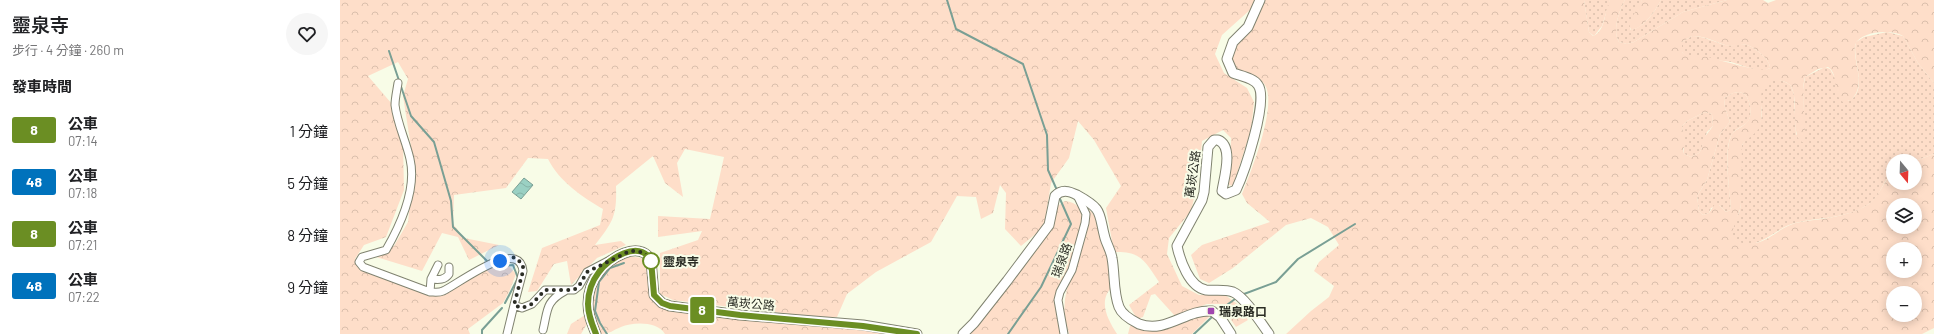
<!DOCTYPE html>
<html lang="zh-TW">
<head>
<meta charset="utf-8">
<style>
  body { margin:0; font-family:Barlow,"Noto Sans TC",sans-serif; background:#f6f6f6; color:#202124; height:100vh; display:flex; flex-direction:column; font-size:15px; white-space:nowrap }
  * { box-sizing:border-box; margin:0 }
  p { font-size:13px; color:#757577 }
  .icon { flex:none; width:22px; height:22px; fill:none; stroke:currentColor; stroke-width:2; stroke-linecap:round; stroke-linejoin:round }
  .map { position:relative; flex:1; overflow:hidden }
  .details { display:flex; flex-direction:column; background:#fff; width:340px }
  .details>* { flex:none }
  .badge { padding:0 8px; border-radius:3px; font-size:14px; line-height:26px }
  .needle { width:26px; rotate:161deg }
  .buttons { position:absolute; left:1546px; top:154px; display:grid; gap:8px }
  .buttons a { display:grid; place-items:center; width:36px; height:36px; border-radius:50%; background:#fff; box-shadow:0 2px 10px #0003; font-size:20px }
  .you { position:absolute; width:20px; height:20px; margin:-10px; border:3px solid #fff; border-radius:50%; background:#1a73e8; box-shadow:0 0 0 6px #1a73e833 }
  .map>.badge { position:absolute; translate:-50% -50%; box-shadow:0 0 0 2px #fff }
  h2 { padding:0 12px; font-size:15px; line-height:36px }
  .round { display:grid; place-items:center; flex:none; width:42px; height:42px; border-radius:21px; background:#f6f6f6 }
  .summary { display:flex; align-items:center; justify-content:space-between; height:68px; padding:0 12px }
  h1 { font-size:19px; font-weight:600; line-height:30px }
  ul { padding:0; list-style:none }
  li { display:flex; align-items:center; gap:12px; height:52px; padding:0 12px }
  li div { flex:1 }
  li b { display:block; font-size:15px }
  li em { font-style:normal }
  li .badge { min-width:44px; font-weight:700; text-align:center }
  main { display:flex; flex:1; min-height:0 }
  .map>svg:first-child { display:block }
  .grass { fill:url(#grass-dots) }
  .forest { fill:url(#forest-crowns); fill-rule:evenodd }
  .water { fill:url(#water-waves); stroke:#799f94 }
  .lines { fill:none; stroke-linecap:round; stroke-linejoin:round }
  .stream { stroke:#799f94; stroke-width:2 }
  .minor-casing { stroke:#808370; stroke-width:9 }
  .tertiary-casing { stroke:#808370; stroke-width:11 }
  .minor { stroke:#fff; stroke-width:7 }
  .tertiary { stroke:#fff; stroke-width:9 }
  .line-casing { stroke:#fff; stroke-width:9 }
  .line { stroke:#6b8e23; stroke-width:6 }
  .walk { stroke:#2b2d25; stroke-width:4; stroke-dasharray:0 7.2 }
  .stop-dot { fill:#fff; stroke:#6b8e23; stroke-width:2 }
  .poi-dot { fill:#a045af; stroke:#f8fce7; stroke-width:1.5 }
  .labels { text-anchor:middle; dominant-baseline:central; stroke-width:4; stroke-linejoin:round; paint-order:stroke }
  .street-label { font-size:12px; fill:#2b2d25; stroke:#f8fce7 }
  .stop-label { font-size:12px; font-weight:bold; fill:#2b2d25; stroke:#f8fce7; text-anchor:start }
  .poi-label { font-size:12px; font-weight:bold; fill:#2b2d25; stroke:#f8fce7; text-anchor:start }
</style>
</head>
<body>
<main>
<section class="details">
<div class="summary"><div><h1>靈泉寺</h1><p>步行 · 4 分鐘 · 260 m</p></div><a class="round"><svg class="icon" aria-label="heart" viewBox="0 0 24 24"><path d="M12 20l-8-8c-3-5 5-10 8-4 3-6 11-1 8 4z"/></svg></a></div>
<h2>發車時間</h2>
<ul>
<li><span class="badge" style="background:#6b8e23;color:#fff">8</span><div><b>公車</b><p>07:14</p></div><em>1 分鐘</em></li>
<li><span class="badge" style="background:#0072bc;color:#fff">48</span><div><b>公車</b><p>07:18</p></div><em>5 分鐘</em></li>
<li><span class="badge" style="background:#6b8e23;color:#fff">8</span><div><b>公車</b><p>07:21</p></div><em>8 分鐘</em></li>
<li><span class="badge" style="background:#0072bc;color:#fff">48</span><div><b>公車</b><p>07:22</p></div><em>9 分鐘</em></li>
</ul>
</section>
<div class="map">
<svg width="1594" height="334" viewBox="0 0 1594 334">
  <defs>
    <pattern id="grass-dots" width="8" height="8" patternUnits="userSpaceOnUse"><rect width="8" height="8" fill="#fedec9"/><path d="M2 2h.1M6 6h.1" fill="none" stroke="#dabfac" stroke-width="1.8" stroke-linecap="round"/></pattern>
    <pattern id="forest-crowns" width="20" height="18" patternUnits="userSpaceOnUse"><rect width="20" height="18" fill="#fedec9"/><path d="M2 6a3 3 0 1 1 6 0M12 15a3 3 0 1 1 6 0" fill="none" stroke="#dabfac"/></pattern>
    <pattern id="water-waves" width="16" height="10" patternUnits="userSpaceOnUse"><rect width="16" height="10" fill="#9ad0c3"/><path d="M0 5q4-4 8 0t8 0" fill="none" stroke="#85b3a7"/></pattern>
  </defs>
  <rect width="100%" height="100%" fill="#f8fce7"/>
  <path class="grass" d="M 1244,0 L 1270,0 L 1262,26 L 1254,36 L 1249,32 Z
    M 1285,0 L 1302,0 L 1290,29 L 1291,30 C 1305,27 1315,11 1321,0 L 1387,0 L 1343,12 L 1294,42 L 1287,44 L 1279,42 C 1272,31 1279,11 1285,0 Z
    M 1547,32 L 1563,36 L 1578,63 L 1594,83 L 1594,154 L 1575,161 L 1553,161 C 1553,173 1551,172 1545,182 C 1540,190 1537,199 1529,204 C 1507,219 1479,217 1455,223 C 1436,227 1415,255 1394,240 C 1384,233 1399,217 1400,209 C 1401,205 1399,201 1400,197 C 1400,181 1400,165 1401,148 C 1403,139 1418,131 1421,120 C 1423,109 1418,96 1423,85 C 1431,77 1444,79 1451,86 L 1454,95 L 1456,135 L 1464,128 L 1463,90 L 1465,77 L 1485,67 L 1490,69 L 1508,101 C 1530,92 1511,58 1516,42 L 1524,37 Z
    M 1352,36 C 1364,36 1374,42 1385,45 C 1392,46 1400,44 1407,45 C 1414,47 1431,60 1430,68 L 1426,70 L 1416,70 L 1391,62 L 1345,56 L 1342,52 L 1342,42 Z
    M 1399,92 C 1405,93 1407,96 1409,102 C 1416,129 1397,123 1391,136 C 1385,149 1388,175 1389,189 C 1389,196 1392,203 1390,210 L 1386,212 L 1379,205 L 1371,208 L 1369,213 L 1363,215 L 1359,211 L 1357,196 L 1367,180 L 1380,134 L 1390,122 L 1385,108 L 1384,98 L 1393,93 Z
    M 1365,112 L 1372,114 L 1373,126 L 1367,132 L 1361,150 L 1359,153 L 1351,157 L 1344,154 L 1342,126 L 1347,121 Z"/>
  <path class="forest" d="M 0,0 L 916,0 L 911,9 L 882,35 L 875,54 L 884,73 L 907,88 L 914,102 L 911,130 L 893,186 L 889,185 L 891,138 L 883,130 L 862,141 L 858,182 L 851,211 L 829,238 L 827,254 L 842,286 L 859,295 L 885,295 L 900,306 L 908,320 L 896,327 L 880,304 L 867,304 L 835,316 L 815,294 L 811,295 L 803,317 L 797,319 L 789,305 L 819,282 C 805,261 801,251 774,252 L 766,208 L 781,186 L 754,140 L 738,121 L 729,158 L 711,183 L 704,227 L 681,246 L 665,229 L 666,193 L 660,185 L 653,213 L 641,219 L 636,197 L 617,196 L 591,242 L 536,272 L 507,294 L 497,317 L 475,317 L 333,300 L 320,294 L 320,253 L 358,240 L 362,231 L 318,237 L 318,216 L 370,219 L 384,157 L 345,149 L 337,163 L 343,197 L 325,183 L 313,156 L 276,186 C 277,216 273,222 255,245 L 281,241 L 286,245 L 257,258 L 231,285 L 227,261 L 214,264 L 197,291 L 188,292 L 202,248 L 260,225 L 263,209 C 242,197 219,181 208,159 L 188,158 L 166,188 L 114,195 L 113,224 L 124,238 L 159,245 L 129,260 L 118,237 L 102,233 L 82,271 L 33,256 L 54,246 L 68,222 L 74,166 L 63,96 L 68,79 L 58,62 L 28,76 L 52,104 L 63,143 L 64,190 L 46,237 L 24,245 L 15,259 L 26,271 L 100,294 L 145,266 L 168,265 L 176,274 L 169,292 L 163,303 L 128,329 L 130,334 L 0,334 Z
    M 924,0 L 1244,0 L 1249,32 L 1253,36 C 1266,31 1264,11 1270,0 L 1285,0 C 1279,11 1272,31 1279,42 L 1287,44 L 1294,42 L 1343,12 L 1387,0 L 1423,0 L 1428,3 L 1436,0 L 1594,0 L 1594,83 L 1578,63 L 1563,36 C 1551,29 1520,31 1515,45 C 1513,64 1527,84 1511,100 L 1503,102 C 1491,94 1500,75 1488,67 L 1478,69 L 1465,77 C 1460,91 1468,139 1464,143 L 1459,140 C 1451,123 1459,103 1451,86 C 1446,81 1442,80 1435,81 C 1412,81 1426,114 1419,128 C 1415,135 1406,139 1402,145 L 1400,209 L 1391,235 C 1395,244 1406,244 1415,243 C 1428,241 1438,230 1450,225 C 1457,222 1466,221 1474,220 C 1491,218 1514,214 1529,204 C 1540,196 1543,181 1553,173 L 1553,183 L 1575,183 L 1575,161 L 1594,154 L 1594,328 L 1582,334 L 946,334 L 971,311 L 989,297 L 994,286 L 974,271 L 979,262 L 999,245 L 988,227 L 971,218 L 946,225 L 893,268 L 869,283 L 860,279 L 851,255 L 862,245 L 930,222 L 907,203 L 902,194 C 911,172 936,109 926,87 C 919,70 892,78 893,58 C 893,43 904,38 912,28 C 918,19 921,10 924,0 ZM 1352,36 C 1364,36 1374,41 1385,45 C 1392,47 1400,44 1407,45 C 1414,47 1431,60 1430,68 C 1421,75 1375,57 1361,56 C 1356,55 1350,56 1345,55 L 1342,52 L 1342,42 ZM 1399,92 C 1405,93 1407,96 1409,102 C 1416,129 1396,124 1391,136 C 1385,152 1388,173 1389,189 C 1389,196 1392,203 1390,210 L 1386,212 L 1379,205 L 1375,204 L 1369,213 L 1363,215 L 1359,211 L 1357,196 L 1367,180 L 1380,134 L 1390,122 L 1385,108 L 1384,98 L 1393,93 ZM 1365,112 L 1372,114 L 1373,126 L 1364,138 L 1361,150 L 1359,153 L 1351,157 L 1344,154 L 1343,149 L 1345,145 L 1342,126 L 1347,121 ZM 1553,205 L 1575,205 L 1575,227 L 1553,227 ZM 1553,249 L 1575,249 L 1575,271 L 1553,271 ZM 1553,293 L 1575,293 L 1575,315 L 1553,315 Z
    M 1302,0 L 1321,0 C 1315,11 1304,28 1291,30 L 1289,23 Z
    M 725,201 C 766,204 721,279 716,297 C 713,309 720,322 720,334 L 628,334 L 638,323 L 716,207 Z
    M 749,210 C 764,220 770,267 774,285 C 757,300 767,318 777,334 L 729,334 L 724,315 L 725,299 L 727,289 L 736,268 L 747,232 Z
    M 288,256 C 292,257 298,257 301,258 C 310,262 308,289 313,300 L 523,328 L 551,334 L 325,334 C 317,321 293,322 281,327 C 273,330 270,334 261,334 C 243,302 253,268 288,256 Z
    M 868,313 L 870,316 L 852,334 L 788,334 L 790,326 C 801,323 813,330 825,330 Z
    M 245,315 L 247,324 L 241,334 L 227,334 L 231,324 Z"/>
  <path class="water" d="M 184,178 L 193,185 L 181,199 L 172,192 Z"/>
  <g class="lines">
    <path class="stream" d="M 607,0 L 616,29 L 683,64 L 707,135 L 708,170 L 716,188
      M 49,51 L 71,116 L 94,142 L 111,201 L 113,227 L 147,261
      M 153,267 L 173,265 L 178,278 L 165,303
      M 904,294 L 936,282 L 958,259 L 1015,224
      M 880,310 L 895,299
      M 142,334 L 142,330 L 162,308
      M 267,334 L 260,323 L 255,311 L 259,282 L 270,268 L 284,263
      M 668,334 L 701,287 L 731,224 L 720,199
      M 854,334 L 872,317"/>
    <defs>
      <path id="minor" d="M 58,83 C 57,90 55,98 55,105 C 57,123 66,141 70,159 C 77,189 61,224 46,250 L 22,257 L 19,262 L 23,267 L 90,292 C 94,292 99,293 103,291 C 117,285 179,236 183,271 L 174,305 L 182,308 L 192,304 L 205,290 L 234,290 L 239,286 L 247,272 L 268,261
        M 91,279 C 99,280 105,280 109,274 L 109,267
        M 90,292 L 91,279 L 98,265
        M 203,330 C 208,310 205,302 225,291
        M 167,334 L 174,305
        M 724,334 L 718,300 L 720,292 L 732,270 L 745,223 L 746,214 L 737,195"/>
      <path id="tertiary" d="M 920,0 L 908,27 L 893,42 L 887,59 L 893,73 C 901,76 914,78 918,85 C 929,100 904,173 896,190 L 886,194 L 882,191 C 884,178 894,146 878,140 L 874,140 L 868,147 L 864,192 L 862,200 L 837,246 C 840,260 849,287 866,290 C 874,291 885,289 893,292 C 905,297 921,323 929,334
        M 256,334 C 252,324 248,315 248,304 C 248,293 252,281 259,272 C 268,259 299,239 311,260 L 314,295 L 322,303 L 330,306 L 400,315 L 523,325 L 577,334
        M 623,334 L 634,323 L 667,281 L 709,225 L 715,196 C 722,189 729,191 737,195 C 764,210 758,212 765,238 C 767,245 771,251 772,258 C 775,274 773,292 779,307 C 782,315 791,320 799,324 C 826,334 846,309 872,311 L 880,317 L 891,334"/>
    </defs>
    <use href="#minor" class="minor-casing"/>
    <use href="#tertiary" class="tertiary-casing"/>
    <use href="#minor" class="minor"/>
    <use href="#tertiary" class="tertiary"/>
  </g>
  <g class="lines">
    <defs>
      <path id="line" d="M 256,334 C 252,324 248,315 248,304 C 248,293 252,281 259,272 C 268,259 299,239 311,260 L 314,295 L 322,303 L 330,306 L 400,315 L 523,326 L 577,334"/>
    </defs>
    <use href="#line" class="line-casing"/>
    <use href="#line" class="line"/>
    <path class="walk" d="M 160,261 L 170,257 L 176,258 L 183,265 L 183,271 L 174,305 L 182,308 L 192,304 L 205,290 L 234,290 L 239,286 L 247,272 L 290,251 C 299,251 307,252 311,261"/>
  </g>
  <circle class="stop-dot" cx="311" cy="261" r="8"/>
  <rect class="poi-dot" x="867" y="307" width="8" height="8" rx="2"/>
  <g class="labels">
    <g class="street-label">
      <text transform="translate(852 174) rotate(-82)">萬崁公路</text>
      <text transform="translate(721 260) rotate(-70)">瑞泉路</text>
      <text transform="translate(411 303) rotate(5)">萬崁公路</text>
    </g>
    <g class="stop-label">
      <text x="323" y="261">靈泉寺</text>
    </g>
    <g class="poi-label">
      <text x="879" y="311">瑞泉路口</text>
    </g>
  </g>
</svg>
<div class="buttons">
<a><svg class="needle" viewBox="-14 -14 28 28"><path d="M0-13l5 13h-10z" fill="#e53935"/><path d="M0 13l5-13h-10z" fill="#757577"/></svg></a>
<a><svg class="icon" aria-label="layers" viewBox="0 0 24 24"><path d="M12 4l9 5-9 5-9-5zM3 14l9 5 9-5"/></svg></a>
<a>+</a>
<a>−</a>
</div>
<div class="you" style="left:160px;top:261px"></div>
<b class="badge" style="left:362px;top:310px;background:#6b8e23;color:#fff">8</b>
</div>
</main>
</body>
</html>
